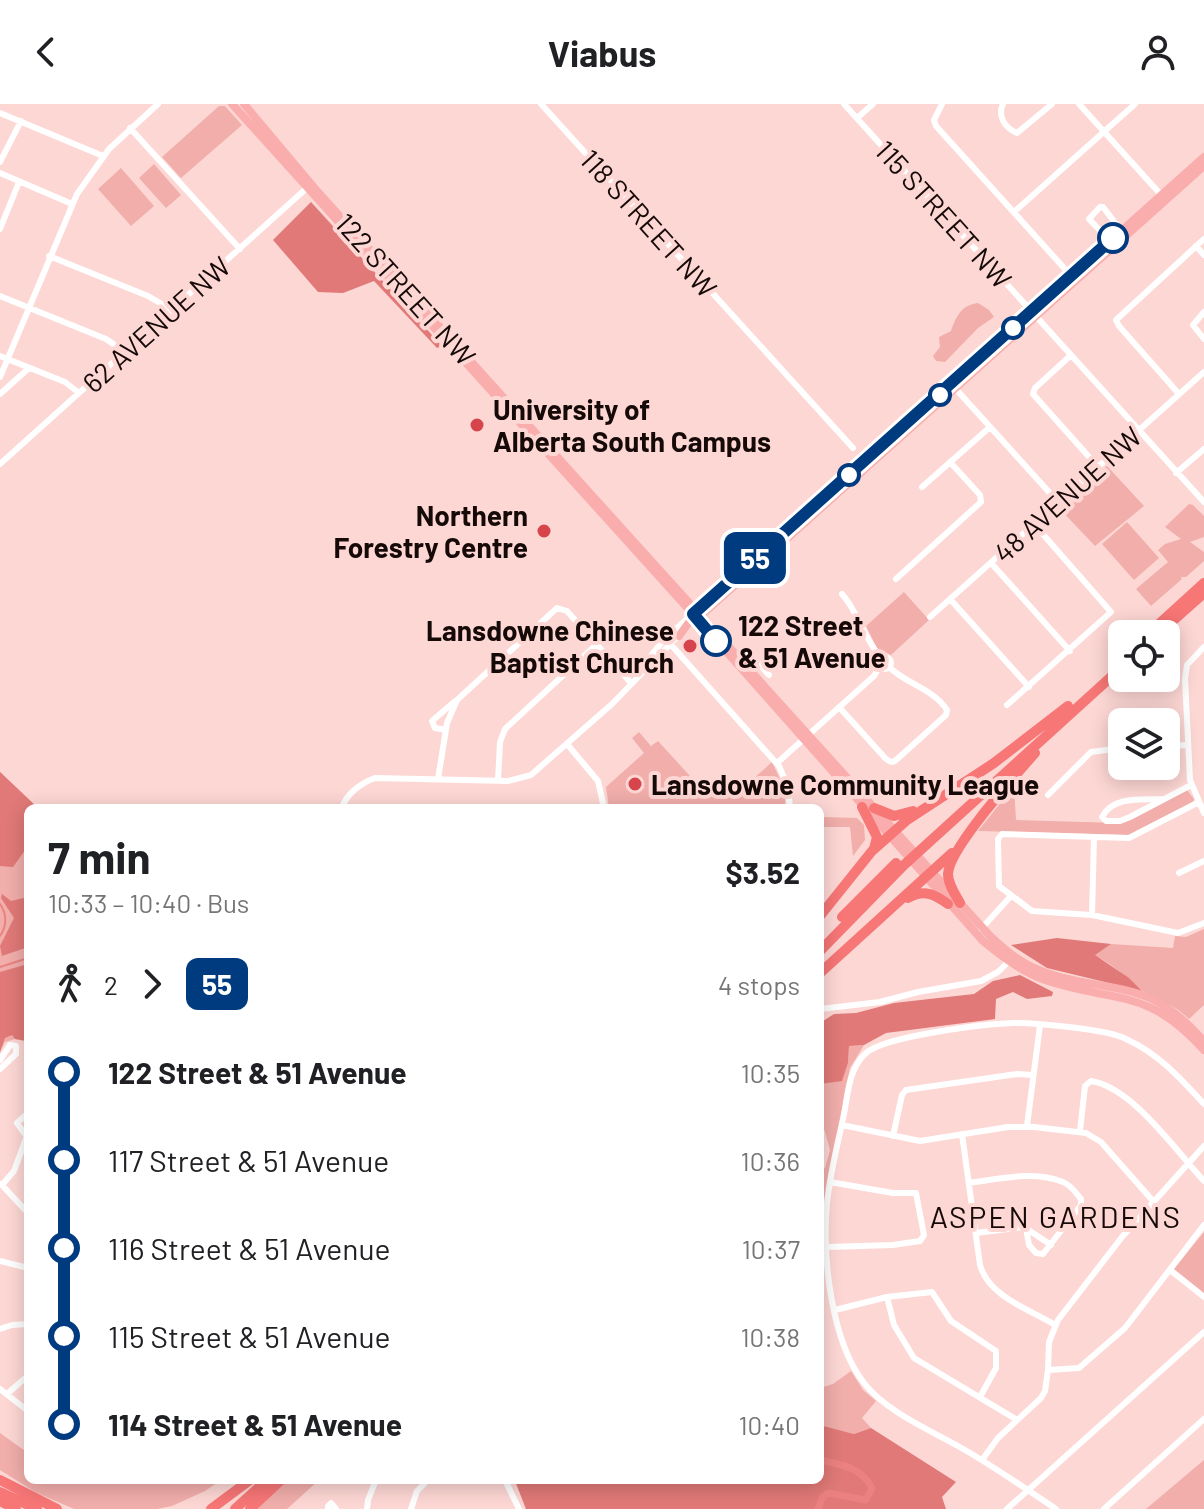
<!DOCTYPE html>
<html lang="en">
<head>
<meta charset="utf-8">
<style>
  body { margin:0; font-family:Barlow,sans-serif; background:#f2f2f2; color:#202124; height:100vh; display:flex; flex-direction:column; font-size:30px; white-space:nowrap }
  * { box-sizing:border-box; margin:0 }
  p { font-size:26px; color:#757577 }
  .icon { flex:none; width:44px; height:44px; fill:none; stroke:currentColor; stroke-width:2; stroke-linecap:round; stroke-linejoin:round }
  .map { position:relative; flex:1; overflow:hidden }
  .drawer { position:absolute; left:24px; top:700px; width:800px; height:680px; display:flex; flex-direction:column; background:#fff; border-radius:12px; box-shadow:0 4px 20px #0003 }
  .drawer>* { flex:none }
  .badge { padding:0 16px; border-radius:12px; font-size:28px; line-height:52px }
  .fabs { position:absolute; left:1108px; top:516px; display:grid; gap:16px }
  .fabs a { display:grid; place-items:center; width:72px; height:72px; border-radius:12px; background:#fff; box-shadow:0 4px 20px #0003; font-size:40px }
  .map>.badge { position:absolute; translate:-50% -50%; box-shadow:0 0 0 4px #fff }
  .legs { display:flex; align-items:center; gap:12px; height:88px; padding:0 24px; font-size:26px }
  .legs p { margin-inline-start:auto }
  .headline { display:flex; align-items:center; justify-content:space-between; height:136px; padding:0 24px }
  h1 { font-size:44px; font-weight:700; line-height:60px }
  ul { padding:0 24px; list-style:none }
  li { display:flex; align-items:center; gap:28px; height:88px; font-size:30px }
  li i { display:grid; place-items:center; width:12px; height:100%; margin:0 10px; background:currentColor }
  li i::after { content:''; width:20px; height:20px; margin:-10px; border:6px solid; border-radius:50%; background:#fff }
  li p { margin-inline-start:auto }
  li:first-child i { background:linear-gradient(#0000 50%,currentColor 0) }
  li:last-child i { background:linear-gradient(currentColor 50%,#0000 0) }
  header { display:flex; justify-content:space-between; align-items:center; height:104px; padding:0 24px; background:#fff; font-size:36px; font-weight:700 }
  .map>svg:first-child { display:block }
  .green { fill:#f1aeab }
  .forest { fill:#e07977 }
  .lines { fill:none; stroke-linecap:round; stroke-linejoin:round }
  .stream { stroke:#eb8280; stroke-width:2 }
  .river { stroke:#eb8280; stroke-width:7 }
  .minor { stroke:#fff; stroke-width:6 }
  .major { stroke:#faadad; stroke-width:8 }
  .highway { stroke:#f77676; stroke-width:10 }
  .line-1-casing { stroke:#fff; stroke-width:18 }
  .line-1 { stroke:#003b80; stroke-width:12 }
  .stop-1-dot { fill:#fff; stroke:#003b80; stroke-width:4 }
  .poi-dot { fill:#d5454b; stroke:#fdd7d4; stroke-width:3 }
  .labels { text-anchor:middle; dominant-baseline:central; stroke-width:8; stroke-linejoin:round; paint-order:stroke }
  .street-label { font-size:28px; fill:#160a09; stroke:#fdd7d4 }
  .poi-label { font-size:28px; font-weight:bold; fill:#160a09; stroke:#fdd7d4; text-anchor:start }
  .stop-label { font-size:28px; font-weight:bold; fill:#160a09; stroke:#fdd7d4; text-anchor:start }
  .neighbourhood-label { font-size:30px; letter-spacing:2px; fill:#160a09; stroke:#fdd7d4 }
</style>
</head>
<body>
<header><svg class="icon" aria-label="back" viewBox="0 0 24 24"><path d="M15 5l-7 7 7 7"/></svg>Viabus<svg class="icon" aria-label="person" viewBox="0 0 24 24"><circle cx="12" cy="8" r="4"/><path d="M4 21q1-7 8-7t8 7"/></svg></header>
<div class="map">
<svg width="1204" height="1405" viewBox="0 0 1204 1405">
  <rect width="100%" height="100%" fill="#fdd7d4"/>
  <path class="green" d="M 219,2 L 225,2 L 242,21 L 181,74 L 162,53 Z
    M 154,60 L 181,91 L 166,104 L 139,74 Z
    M 121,64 L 154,102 L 131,122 L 98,85 Z
    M 978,199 L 989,206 L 994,213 L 978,224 L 945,258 L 936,257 L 933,252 L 940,243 L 939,233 L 951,227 C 956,213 961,201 978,199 Z
    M 1107,362 L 1144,402 L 1095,442 L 1059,404 Z
    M 1189,400 L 1193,401 L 1204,412 L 1204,433 L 1190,438 L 1204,448 L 1204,457 L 1186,473 L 1181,473 L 1182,475 L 1151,502 L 1136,485 L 1168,458 L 1158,446 L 1165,440 L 1181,435 L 1165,423 Z
    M 1127,418 L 1159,454 L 1134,476 L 1102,440 Z
    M 904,488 L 929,516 L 891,551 L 877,544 L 866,522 Z
    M 639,628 L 651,642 L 658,637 L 700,683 L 744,683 L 772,658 L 785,686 L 785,704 L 609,704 L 606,683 L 644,649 L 632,634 Z
    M 0,668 L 38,704 L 28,704 L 28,938 L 15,935 L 5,938 L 0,948 Z
    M 1014,682 L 1016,716 L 1117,719 L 1187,686 L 1194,695 L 1193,698 L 1129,731 L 978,727 Z
    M 820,713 L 857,714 L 864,721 L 865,736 L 853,752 L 850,723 L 820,723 Z
    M 1204,825 L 1204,901 L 1189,915 C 1172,898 1156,897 1140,885 C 1125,872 1112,860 1094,851 L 1111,840 L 1173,844 L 1175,832 L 1186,833 Z
    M 864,941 L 850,964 L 820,1120 L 820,1065 L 825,1064 L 830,1046 L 820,1010 L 820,980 L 842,976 L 848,959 L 849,942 Z
    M 1204,1128 L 1204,1189 L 1174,1165 Z
    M 851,1267 L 863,1286 L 876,1297 L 862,1314 L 871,1324 L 854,1330 L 820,1321 L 820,1284 L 833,1280 Z
    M 0,1329 L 28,1349 L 28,1376 L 221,1376 L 205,1387 L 172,1402 L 157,1405 L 74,1405 L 35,1388 L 0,1366 Z
    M 1204,1356 L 1204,1405 L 1146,1405 Z
    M 286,1376 L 319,1376 L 287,1405 L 255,1405 Z"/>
  <path class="forest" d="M 311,98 L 442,242 L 437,244 L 374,177 L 343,189 L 318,188 L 273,136 Z
    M 0,668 L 38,704 L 28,704 L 28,742 L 13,763 L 0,762 Z
    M 2,790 L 11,797 L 28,793 L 28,843 L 2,852 L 0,842 L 14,814 L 1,794 Z
    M 1057,834 L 1111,840 L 1095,851 L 1129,874 L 1142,887 L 1047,864 L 1011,841 Z
    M 28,860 L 28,937 L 15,935 L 12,931 L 5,934 L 0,948 L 0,868 Z
    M 1020,871 L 1053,888 L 1052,892 L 1027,895 L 1013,888 L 996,895 L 995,915 L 886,929 L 864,941 L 849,942 L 848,959 L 842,977 L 820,980 L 820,919 L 834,910 L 856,909 L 894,899 L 974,890 L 993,877 Z
    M 820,1321 L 854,1330 L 871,1324 L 956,1378 L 942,1393 L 946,1405 L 526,1405 L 515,1377 L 820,1376 Z"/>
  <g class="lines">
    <path class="stream" d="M 0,800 C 7,810 7,822 0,832
      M 0,863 L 28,854"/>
    <path class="river" d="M 818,1405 L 822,1394 L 828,1389 L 866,1396 L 872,1384 C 861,1363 842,1361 820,1356"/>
    <path class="minor" d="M 541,0 L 853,344
      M 844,0 L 1204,398
      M 942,0 L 934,16 L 936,22 L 1073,174
      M 1003,0 C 997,12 1005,24 1017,29 L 1052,0
      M 1079,0 L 1163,93
      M 0,9 L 103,52
      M 857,14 L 873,0
      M 130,24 L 240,145
      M 0,58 L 21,17
      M 0,69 L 72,100
      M 1014,108 L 1135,0
      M 0,125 L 19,78
      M 1111,138 L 1089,115 L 1100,103 L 1103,103 L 1123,129
      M 1196,142 L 1204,151
      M 49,152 L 148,192 L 172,206
      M 0,192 L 106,235 L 125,248
      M 1204,208 L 1193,221 L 1204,235
      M 0,252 L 65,278 L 79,289
      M 1070,252 L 1035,284 L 1033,290 L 1098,363
      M 0,273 L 77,90 L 109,45 L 158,0
      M 954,283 L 1058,398
      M 0,290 L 29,264
      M 1179,290 L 1119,222 L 1116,216 L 1204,135
      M 0,360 L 309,82
      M 1176,369 L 1204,345
      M 922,383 L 990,323
      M 991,459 L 1070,547
      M 896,475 L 981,398 L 980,391 L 950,358
      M 842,490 C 859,509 864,535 881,554
      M 950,495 L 1029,583
      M 930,513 L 1204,268
      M 665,534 L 779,662 L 788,683 L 790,704
      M 1204,543 L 1187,561 L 1185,575 L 1190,676 L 1204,709
      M 749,549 L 769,571
      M879 559a6 6 0 1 1 12 0a6 6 0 1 1-12 0Z
      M 637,569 L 663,537 L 689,513
      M 1007,601 L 1111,508 L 1034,420
      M 839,603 L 886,655 L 891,658 L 895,657 L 946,611 L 947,606 C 932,584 908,581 889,563
      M 1132,613 L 1133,618
      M 446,626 L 435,624 L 432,617 L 454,598
      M 567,640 L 598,677 L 604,704
      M 1166,642 L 1188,641
      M 777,659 L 874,572 L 880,562
      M 438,675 L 447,619 L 457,596 L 557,504 L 567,507 L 631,579
      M 498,677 L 500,638 L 505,625 L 597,540
      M 1048,691 L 1091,648 L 1122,644
      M 1164,695 C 1143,696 1113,691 1102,713 L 1106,717 L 1120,717 L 1130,713 L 1191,681
      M 1199,698 L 1129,734 L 1002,730 L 998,735 L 999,782 L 1032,807 L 1092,811 L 1178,829 L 1204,819
      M 342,704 C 346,690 361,679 375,674 L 508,677 L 531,671 L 612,600 L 680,530
      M 1179,769 L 1204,757
      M 1092,811 L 1094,733
      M 981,825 L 1011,792
      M 820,905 L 880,898 L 918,888 L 981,877 L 998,868 L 1010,856
      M 0,956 L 10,941 L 16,942 L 16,950 L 0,965
      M 842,1021 L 920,1037 L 1008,1023 L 1034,1023 L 1086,1029 L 1101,1038 L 1153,1097
      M 1027,1022 L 1040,921
      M 1080,1027 L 1085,982 L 1091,977 C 1132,983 1176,1047 1204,1077
      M 962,1030 L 980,1161 C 989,1193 1029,1205 1055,1221
      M 893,1032 L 902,991 L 906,986 L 1017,970 L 1033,971
      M 27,1033 L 17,1019 L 28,1009
      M 969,1079 C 998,1075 1034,1066 1063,1078 C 1071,1081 1076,1089 1081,1095 L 1081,1101 L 1043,1150 L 1036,1149 L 1029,1141 L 1026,1124
      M 1,1080 L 28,1109
      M 2,1081 L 14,1067 L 28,1029
      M 976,1129 L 1024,1123 L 1051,1141
      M 827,1143 L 893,1141 L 920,1137 L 924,1131 L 916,1089 L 893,1089 L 830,1078
      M 0,1157 L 28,1164
      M 1170,1166 L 1204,1193
      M 887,1193 L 894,1221 L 914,1254 L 1017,1316
      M 835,1206 L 887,1193 L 932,1188 L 951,1217 L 996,1247 L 996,1264 L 980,1293
      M 0,1225 L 12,1221 L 28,1220
      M 1048,1266 L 1049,1238 L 1058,1216 L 1122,1133 L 1204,1042
      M 0,1285 L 28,1307
      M 7,1290 L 24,1275
      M 982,1356 L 998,1334 L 1041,1294 L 1045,1287 L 1048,1266 L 1079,1264 L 1125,1224 L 1204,1121
      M 505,1376 L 519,1405
      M 328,1405 L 328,1402 L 331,1399 L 336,1405
      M 367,1405 L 368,1396 L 376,1376
      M 411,1405 L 417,1387 L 428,1376
      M 1007,1405 L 1204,1228
      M 1056,1405 C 1026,1385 996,1364 965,1346 C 934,1328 886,1308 864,1279 C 831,1237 822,1152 827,1099 C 830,1069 838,1039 844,1010 C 848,989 849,964 866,949 C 885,932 985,920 1013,919 C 1036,919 1107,925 1126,935 C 1159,950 1180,974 1204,1000
      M 1104,1405 L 1204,1315"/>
    <path class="major" d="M 232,0 L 693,510 L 983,837 C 1002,853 1022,868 1045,876 C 1117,900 1146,882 1204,946
      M 244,0 L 317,87 L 990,832 C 1007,848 1024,862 1047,869 C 1082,882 1122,880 1156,897 C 1175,907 1189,921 1204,937
      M 693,510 L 1204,53
      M 697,515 L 1204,62
      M 679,532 L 695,510"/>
    <path class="highway" d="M 1148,530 L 1204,479
      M 1158,530 L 1204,489
      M 862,703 L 877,733 L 874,745
      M 874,704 L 894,712 L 913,707
      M 908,794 C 924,785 934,790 948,800
      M 960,799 C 955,790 948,780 948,770 C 949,744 1016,671 1035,649
      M 820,812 L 872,747 L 907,716 L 994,659 L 1068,602
      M 842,813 L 896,759
      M 820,847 L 904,761 L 1122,563
      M 820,869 L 952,749
      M 0,1376 L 57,1405
      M 0,1388 L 37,1405
      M 0,1397 L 16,1405
      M 211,1405 L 250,1376
      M 235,1405 L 267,1376
      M 250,1405 L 281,1376"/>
  </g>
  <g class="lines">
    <defs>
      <path id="line-1" d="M 716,537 L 693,510 L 1113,134"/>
    </defs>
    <use href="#line-1" class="line-1-casing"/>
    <use href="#line-1" class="line-1"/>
  </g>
  <g class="stop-1-dot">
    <circle cx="1113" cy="134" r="14"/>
    <circle cx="1013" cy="224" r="10"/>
    <circle cx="940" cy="291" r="10"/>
    <circle cx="849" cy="371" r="10"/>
    <circle cx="716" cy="537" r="14"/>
  </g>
  <g class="poi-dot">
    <circle cx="477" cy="321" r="8"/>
    <circle cx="544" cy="427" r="8"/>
    <circle cx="690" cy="542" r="8"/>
    <circle cx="635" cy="680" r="8"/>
  </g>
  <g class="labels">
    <g class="street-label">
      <text transform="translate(944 110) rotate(48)">115 STREET NW</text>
      <text transform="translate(649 119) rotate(48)">118 STREET NW</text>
      <text transform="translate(406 185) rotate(48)">122 STREET NW</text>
      <text transform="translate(156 220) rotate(-42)">62 AVENUE NW</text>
      <text transform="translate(1067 390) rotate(-42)">48 AVENUE NW</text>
    </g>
    <g class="poi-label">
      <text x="493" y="305">University of<tspan x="493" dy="32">Alberta South Campus</tspan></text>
      <text x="528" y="411" text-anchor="end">Northern<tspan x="528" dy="32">Forestry Centre</tspan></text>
      <text x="674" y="526" text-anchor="end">Lansdowne Chinese<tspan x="674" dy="32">Baptist Church</tspan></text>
      <text x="651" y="680">Lansdowne Community League</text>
    </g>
    <g class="stop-label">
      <text x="738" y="521">122 Street<tspan x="738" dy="32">&amp; 51 Avenue</tspan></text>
    </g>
    <g class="neighbourhood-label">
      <text x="1056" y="1112">ASPEN GARDENS</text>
    </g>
  </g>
</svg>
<div class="fabs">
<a><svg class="icon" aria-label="locate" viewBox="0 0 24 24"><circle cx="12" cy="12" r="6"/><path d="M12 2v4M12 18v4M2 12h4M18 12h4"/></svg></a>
<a><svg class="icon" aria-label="layers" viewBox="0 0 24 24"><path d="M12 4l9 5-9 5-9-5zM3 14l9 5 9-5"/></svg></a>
</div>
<b class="badge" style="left:755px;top:454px;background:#003b80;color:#fff">55</b>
<section class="drawer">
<div class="headline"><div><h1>7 min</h1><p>10:33 – 10:40 · Bus</p></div><b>$3.52</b></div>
<div class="legs"><svg class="icon" aria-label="walk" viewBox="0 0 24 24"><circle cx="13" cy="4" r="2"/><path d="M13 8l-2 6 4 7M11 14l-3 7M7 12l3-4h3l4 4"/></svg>2<svg class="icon" aria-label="forward" viewBox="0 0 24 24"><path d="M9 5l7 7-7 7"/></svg><b class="badge" style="background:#003b80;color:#fff">55</b><p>4 stops</p></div>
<ul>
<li><i style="color:#003b80"></i><b>122 Street &amp; 51 Avenue</b><p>10:35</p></li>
<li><i style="color:#003b80"></i><span>117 Street &amp; 51 Avenue</span><p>10:36</p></li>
<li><i style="color:#003b80"></i><span>116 Street &amp; 51 Avenue</span><p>10:37</p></li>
<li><i style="color:#003b80"></i><span>115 Street &amp; 51 Avenue</span><p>10:38</p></li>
<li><i style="color:#003b80"></i><b>114 Street &amp; 51 Avenue</b><p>10:40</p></li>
</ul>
</section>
</div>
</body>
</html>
